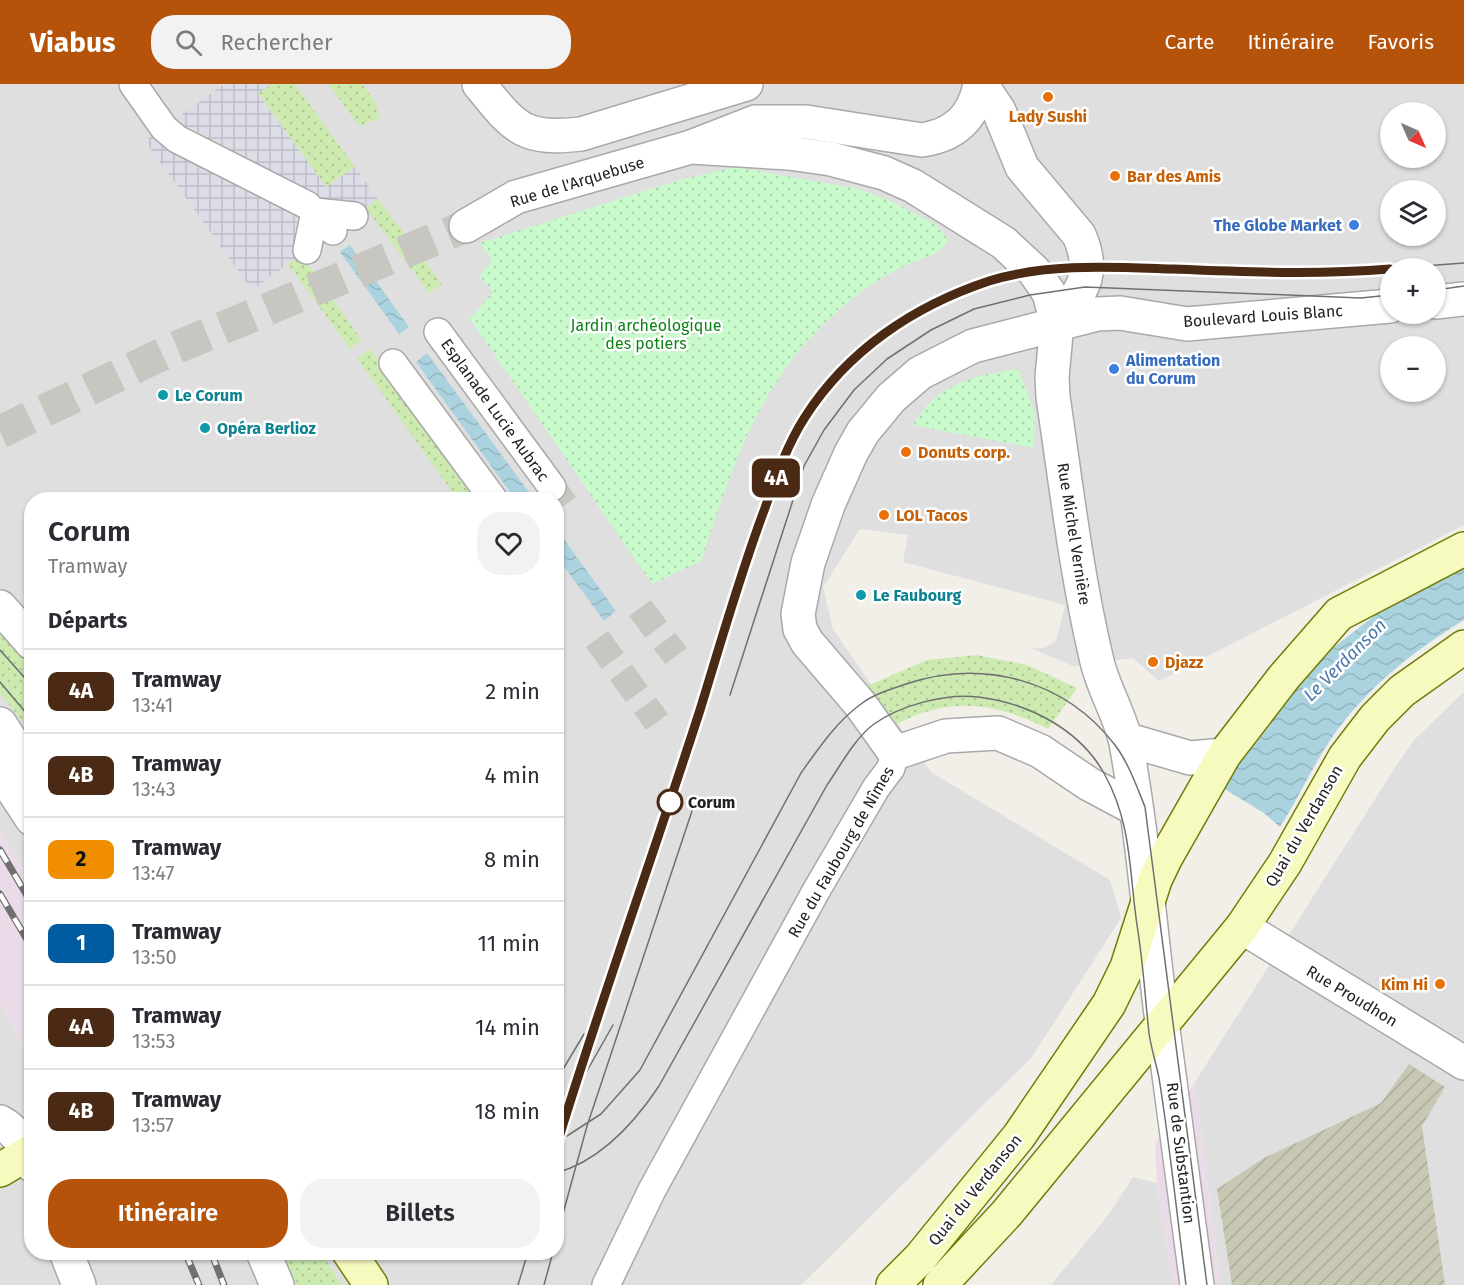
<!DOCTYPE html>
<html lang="fr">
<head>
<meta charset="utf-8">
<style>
  body { margin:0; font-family:"Fira Sans",sans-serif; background:#f2f2f3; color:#2b2b33; height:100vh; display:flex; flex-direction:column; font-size:22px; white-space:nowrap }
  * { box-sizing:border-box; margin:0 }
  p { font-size:20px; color:#7c7c81 }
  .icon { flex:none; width:33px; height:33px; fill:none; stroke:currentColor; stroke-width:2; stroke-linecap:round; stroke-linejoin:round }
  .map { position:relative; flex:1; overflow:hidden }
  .drawer { position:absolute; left:24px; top:408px; width:540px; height:768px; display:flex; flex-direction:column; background:#fff; border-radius:24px; box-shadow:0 2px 4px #0004 }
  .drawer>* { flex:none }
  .badge { padding:0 12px; border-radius:9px; font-size:21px; line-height:39px }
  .needle { width:39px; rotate:135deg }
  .tools { position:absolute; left:1380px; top:18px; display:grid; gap:12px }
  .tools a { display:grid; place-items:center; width:66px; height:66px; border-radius:50%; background:#fff; box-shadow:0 2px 4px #0004; font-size:30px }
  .map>.badge { position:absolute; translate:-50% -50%; box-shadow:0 0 0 3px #fff }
  h2 { padding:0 24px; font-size:22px; line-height:54px }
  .round { display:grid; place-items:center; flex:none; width:63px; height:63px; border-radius:24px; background:#f2f2f3 }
  .headline { display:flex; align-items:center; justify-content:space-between; height:102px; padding:0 24px }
  h1 { font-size:28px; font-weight:600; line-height:45px }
  .cta { display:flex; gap:12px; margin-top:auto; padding:12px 24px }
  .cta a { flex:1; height:69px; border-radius:24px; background:#b45309; color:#fff; font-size:24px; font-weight:600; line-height:69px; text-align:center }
  .cta a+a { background:#f2f2f3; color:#2b2b33 }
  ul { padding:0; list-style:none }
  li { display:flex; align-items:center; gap:18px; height:84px; padding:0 24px; border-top:2px solid #e1e1e2 }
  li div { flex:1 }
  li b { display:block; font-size:22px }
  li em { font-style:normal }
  li .badge { min-width:66px; font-weight:700; text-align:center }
  header { display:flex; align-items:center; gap:36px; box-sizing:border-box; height:84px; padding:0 30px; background:#b45309; color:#fff }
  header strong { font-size:28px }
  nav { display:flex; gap:33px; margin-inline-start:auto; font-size:21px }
  .search { width:420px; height:54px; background:#f2f2f3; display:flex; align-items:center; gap:15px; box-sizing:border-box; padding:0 21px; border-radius:24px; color:#7c7c81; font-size:22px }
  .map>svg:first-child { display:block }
  .residential { fill:#e0dfdf; fill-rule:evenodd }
  .industrial { fill:#ebdbe8 }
  .construction { fill:url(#construction-furrows) }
  .grass { fill:url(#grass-dots) }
  .park { fill:url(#park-dots) }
  .plaza { fill:url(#plaza-grid) }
  .water { fill:url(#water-waves) }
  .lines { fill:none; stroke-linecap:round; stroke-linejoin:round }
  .pedestrian-tunnel { stroke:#c8c6c1; stroke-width:27; stroke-dasharray:27 14; stroke-linecap:butt }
  .tertiary-tunnel { stroke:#c8c6c1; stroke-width:33; stroke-dasharray:33 16; stroke-linecap:butt }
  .pedestrian-casing { stroke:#a9a9a9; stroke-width:30 }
  .minor-casing { stroke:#a9a9a9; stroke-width:36 }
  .tertiary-casing { stroke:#a9a9a9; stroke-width:36 }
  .secondary-casing { stroke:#707d05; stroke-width:36 }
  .pedestrian { stroke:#fff; stroke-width:27 }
  .minor { stroke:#fff; stroke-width:33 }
  .tertiary { stroke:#fff; stroke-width:33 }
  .secondary { stroke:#f7fabf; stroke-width:33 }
  .tram { stroke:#707070; stroke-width:1.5 }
  .rail-casing { stroke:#707070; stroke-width:7 }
  .rail { stroke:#fff; stroke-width:4.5; stroke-dasharray:14; stroke-linecap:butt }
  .line-casing { stroke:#fff; stroke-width:14 }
  .line { stroke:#4a2a15; stroke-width:9 }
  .food-dot { fill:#e8710a; stroke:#fff; stroke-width:2 }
  .shop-dot { fill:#3f7fe0; stroke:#fff; stroke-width:2 }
  .culture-dot { fill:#0f9aa8; stroke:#fff; stroke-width:2 }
  .stop-dot { fill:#fff; stroke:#4a2a15; stroke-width:3 }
  .labels { text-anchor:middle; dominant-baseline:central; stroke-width:5; stroke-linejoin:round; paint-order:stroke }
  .food-label { font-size:16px; font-weight:bold; fill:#c56008; stroke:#fff; text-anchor:start }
  .street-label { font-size:16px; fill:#222; stroke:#fff }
  .shop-label { font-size:16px; font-weight:bold; fill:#366cbe; stroke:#fff; text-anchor:end }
  .park-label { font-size:16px; fill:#0c8416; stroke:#fff }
  .culture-label { font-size:16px; font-weight:bold; fill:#0d838f; stroke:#fff; text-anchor:start }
  .stop-label { font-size:16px; font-weight:bold; fill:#222; stroke:#fff; text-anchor:start }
  .water-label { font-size:18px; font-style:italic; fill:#4a7aab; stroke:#fff }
</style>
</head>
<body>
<header>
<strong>Viabus</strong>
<div class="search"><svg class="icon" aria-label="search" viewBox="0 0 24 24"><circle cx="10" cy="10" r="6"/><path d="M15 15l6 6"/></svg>Rechercher</div>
<nav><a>Carte</a><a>Itinéraire</a><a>Favoris</a></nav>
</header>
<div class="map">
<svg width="1464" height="1201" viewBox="0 0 1464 1201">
  <defs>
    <pattern id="construction-furrows" width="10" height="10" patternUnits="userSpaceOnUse" patternTransform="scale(1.5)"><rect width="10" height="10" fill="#c7c7b4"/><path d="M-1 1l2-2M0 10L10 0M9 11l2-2" fill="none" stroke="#abab9a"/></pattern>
    <pattern id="grass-dots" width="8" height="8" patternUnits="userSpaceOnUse" patternTransform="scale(1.5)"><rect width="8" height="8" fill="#cdebb0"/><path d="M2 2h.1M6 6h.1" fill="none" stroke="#b0c997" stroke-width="1.8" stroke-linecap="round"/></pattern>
    <pattern id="park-dots" width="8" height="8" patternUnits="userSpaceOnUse" patternTransform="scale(1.5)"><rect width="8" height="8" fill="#c8facc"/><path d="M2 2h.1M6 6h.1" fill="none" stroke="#acd6af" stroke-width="1.8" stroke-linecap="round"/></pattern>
    <pattern id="plaza-grid" width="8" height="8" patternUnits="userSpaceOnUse" patternTransform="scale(1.5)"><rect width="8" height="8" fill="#dddde8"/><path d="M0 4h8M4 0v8" fill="none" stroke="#bdbdc7"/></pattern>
    <pattern id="water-waves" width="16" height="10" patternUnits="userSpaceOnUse" patternTransform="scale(1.5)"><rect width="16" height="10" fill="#aad3df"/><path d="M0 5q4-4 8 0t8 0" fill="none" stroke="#92b5bf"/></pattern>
  </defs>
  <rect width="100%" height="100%" fill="#f2efe9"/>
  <path class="residential" d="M 0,0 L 1464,0 L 1464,441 L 1159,597 L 1133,574 L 1073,582 L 1031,564 L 1044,564 L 1056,557 L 1065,521 L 903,478 L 908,451 L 860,445 L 823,503 L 833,545 L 931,688 L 1110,796 L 1121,834 L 1032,973 L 801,1201 L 0,1201 L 0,917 L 31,977 L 32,1168 L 556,1168 L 556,416 L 32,416 L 31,797 L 0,747 ZM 1390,28 L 1436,28 L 1436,74 L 1390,74 ZM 1390,106 L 1436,106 L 1436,152 L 1390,152 ZM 1390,184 L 1436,184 L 1436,230 L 1390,230 ZM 1390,262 L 1436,262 L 1436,308 L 1390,308 Z
    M 1464,608 L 1464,1201 L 1220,1201 L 1195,998 L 1398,679 L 1415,655 Z
    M 1133,1093 L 1157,1099 L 1173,1201 L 1051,1201 L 1109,1130 Z"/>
  <path class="industrial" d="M 0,747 L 31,797 L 31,977 L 0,917 Z
    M 1195,998 L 1220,1201 L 1173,1201 L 1157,1099 L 1155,1059 Z"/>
  <path class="construction" d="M 1409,980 L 1445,1003 L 1422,1042 L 1445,1201 L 1232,1201 L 1217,1105 L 1264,1074 L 1381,1019 Z"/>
  <path class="grass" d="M 271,0 L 295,0 L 355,83 L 326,103 L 258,9 Z
    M 328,0 L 362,0 L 374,16 L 380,34 L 359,42 Z
    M 378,115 L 442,200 L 429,209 L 366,124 Z
    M 301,170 L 362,256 L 350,265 L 288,180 Z
    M 370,265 L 476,415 L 457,415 L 357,274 Z
    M 0,545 L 31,581 L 31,649 L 0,609 Z
    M 977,571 L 1027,581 L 1077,604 L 1048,645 C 993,617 948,612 893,642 L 867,602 L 927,576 Z
    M 272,1169 L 321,1169 L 342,1201 L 286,1201 Z"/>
  <path class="park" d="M 736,83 L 859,105 L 893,118 L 938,142 L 948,155 C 944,170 925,173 911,179 C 876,194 842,221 815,249 C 754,312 728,395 701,477 L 652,500 L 470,235 L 493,208 L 480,192 L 492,176 L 480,159 L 679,96 Z
    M 1018,285 L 1035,330 L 1034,364 L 913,341 C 938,298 972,293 1018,285 Z"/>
  <path class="plaza" d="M 224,0 L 271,0 L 258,10 L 326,103 L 355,83 L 378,115 L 252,206 L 145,57 Z"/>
  <path class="water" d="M 350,161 L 409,243 L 399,250 L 340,168 Z
    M 427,269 L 534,415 L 515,415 L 416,278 Z
    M 557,446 L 616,527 L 604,537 L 557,473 Z
    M 1464,482 L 1464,536 C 1412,568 1366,604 1331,655 C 1312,683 1298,715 1280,743 L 1264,729 L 1223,704 L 1267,634 L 1334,563 L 1382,526 Z"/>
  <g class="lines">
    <path class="pedestrian-tunnel" d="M 552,403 L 565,421
      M 640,524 L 676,572
      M 597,555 L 657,638"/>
    <path class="tertiary-tunnel" d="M 0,348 L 175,264 L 466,142"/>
    <defs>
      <path id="pedestrian" d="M 133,0 L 164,44 L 177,55 L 307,121 L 333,147
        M 307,166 L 315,128 L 354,132
        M 438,248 L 552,403
        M 393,279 L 494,416
        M 606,1201 L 652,1106 L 816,807 L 876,704 L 891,684 L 895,669"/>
      <path id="minor" d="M 479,0 C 514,43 522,57 581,50 L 746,0
        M 981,0 L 999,27 L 1022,83 L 1079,151 C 1097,192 1081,207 1057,239
        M 691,63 L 755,38 L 806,38 L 922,56 C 955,51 974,33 980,0
        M 1436,218 L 1464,215
        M 0,523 L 32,559
        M 1134,724 L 1089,700 L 1040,667 L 998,649 L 946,652 L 895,669 L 860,620 L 807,558 L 800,545 L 798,530 L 808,479 L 828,421 L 851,369 L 863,348 L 891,314 L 920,289 L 973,262 L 1097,230 L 1120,229 L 1187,240 L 1390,222
        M 1162,938 L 1197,1201
        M 0,1038 C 17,1047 26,1062 32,1081
        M 66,1168 L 79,1201"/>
      <path id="tertiary" d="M 466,142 L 516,113 L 691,63 L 789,69 L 831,75 L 884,89 L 913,102 L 1004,159 L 1034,187 L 1049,209 L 1057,239 L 1052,293 L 1053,313 C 1066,400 1076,488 1096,573 C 1102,603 1120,630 1126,659 C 1143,751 1150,845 1162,938
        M 0,640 L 32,689
        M 1125,655 L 1190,674 L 1224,671
        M 0,686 L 32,735
        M 1242,843 L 1464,979
        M 263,1168 L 277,1201"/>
      <path id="secondary" d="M 0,1086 L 32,1067
        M 349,1168 L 371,1201
        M 893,1201 L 920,1174 L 1019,1052 L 1109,920 L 1127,883 L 1155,796 L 1166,773 L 1224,671 L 1284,593 L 1339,530 L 1464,465
        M 940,1201 L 1007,1129 L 1242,843 L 1285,779 L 1345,673 L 1375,634 L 1402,607 L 1464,563"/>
    </defs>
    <use href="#pedestrian" class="pedestrian-casing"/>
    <use href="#minor" class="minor-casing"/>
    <use href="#tertiary" class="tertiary-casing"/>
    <use href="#secondary" class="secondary-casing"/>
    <use href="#pedestrian" class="pedestrian"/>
    <use href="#minor" class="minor"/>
    <use href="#tertiary" class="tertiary"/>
    <use href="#secondary" class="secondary"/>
    <path class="tram" d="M 1396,184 L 1464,179
      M 1436,206 L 1464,202
      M 0,566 L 32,602
      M 712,586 C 734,516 752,442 783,375 C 839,253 958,184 1090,183 C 1190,183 1290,193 1390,185
      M 0,598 L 32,636
      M 730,611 L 804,382 L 824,346 L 854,306 L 887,275 L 931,246 L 974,225 L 1030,211 L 1085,203 L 1361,214 L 1390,211
      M 556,997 L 584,950
      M 579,1001 L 613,941
      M 556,1059 L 601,1030 L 640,986 L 801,689 C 818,665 837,637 861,620 C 874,610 891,605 906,600 C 983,574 1065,596 1115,661 C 1128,678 1137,703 1145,723 L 1207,1201
      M 556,1063 L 583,971 L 676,700
      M 556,1089 C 600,1077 635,1038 659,1002 L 827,701 C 841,681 854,655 874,640 C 901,621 946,609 978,613 C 1028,619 1080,645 1105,691 C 1132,741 1129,787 1137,841 C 1143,877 1145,913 1149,949 C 1151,964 1156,979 1159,994 C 1170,1062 1177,1132 1186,1201
      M 556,1155 L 587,1042 L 693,724
      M 518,1201 L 528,1168
      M 544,1201 L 553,1168"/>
    <defs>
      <path id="rail" d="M 0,766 L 32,820
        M 0,810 L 32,864
        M 185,1168 L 199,1201
        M 211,1168 L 224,1201"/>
    </defs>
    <use href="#rail" class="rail-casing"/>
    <use href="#rail" class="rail"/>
  </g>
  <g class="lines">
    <defs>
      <path id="line" d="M 556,1063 C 601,916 653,772 700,626 C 721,558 740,490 765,424 C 776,393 787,361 805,333 C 848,266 914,222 989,197 C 1047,179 1111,183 1171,185 C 1245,188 1317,191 1390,185"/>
    </defs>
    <use href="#line" class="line-casing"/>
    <use href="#line" class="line"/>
  </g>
  <g class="food-dot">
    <circle cx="1048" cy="13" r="6"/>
    <circle cx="1115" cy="92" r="6"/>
    <circle cx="906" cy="368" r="6"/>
    <circle cx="884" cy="431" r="6"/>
    <circle cx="1153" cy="578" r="6"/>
    <circle cx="1440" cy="900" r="6"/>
  </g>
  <g class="shop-dot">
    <circle cx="1354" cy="141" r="6"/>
    <circle cx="1114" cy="285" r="6"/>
  </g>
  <g class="culture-dot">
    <circle cx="163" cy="311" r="6"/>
    <circle cx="205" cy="344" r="6"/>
    <circle cx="861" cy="511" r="6"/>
  </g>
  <circle class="stop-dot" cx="670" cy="718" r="12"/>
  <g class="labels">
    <g class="food-label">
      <text x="1048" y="32" text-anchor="middle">Lady Sushi</text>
      <text x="1127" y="92">Bar des Amis</text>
      <text x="918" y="368">Donuts corp.</text>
      <text x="896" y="431">LOL Tacos</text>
      <text x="1165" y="578">Djazz</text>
      <text x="1428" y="900" text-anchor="end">Kim Hi</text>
    </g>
    <g class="street-label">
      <text transform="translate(577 98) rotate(-17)">Rue de l'Arquebuse</text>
      <text transform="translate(1263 232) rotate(-4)">Boulevard Louis Blanc</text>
      <text transform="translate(495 326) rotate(54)">Esplanade Lucie Aubrac</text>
      <text transform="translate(1074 450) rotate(81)">Rue Michel Vernière</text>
      <text transform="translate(1304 742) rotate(-60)">Quai du Verdanson</text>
      <text transform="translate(841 768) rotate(-60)">Rue du Faubourg de Nîmes</text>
      <text transform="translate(1352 912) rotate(31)">Rue Proudhon</text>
      <text transform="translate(1181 1069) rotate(83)">Rue de Substantion</text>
      <text transform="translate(975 1106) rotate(-51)">Quai du Verdanson</text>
    </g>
    <g class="shop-label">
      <text x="1342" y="141">The Globe Market</text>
      <text x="1126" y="276" text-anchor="start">Alimentation<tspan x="1126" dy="18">du Corum</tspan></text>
    </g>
    <g class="park-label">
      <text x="646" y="241">Jardin archéologique<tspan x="646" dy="18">des potiers</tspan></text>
    </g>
    <g class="culture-label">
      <text x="175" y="311">Le Corum</text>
      <text x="217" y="344">Opéra Berlioz</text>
      <text x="873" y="511">Le Faubourg</text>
    </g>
    <g class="stop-label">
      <text x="688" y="718">Corum</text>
    </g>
    <g class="water-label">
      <text transform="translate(1345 576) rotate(-45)">Le Verdanson</text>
    </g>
  </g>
</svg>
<div class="tools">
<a><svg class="needle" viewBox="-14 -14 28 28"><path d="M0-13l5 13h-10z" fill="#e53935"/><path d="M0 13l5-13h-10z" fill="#7c7c81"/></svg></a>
<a><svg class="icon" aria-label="layers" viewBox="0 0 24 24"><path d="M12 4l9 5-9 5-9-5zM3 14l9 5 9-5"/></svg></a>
<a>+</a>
<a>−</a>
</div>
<b class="badge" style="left:776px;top:394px;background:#4a2a15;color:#fff">4A</b>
<section class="drawer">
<div class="headline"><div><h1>Corum</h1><p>Tramway</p></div><a class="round"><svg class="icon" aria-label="heart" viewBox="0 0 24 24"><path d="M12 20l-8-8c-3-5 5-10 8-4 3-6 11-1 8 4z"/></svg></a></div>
<h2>Départs</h2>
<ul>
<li><span class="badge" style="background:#4a2a15;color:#fff">4A</span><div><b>Tramway</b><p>13:41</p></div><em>2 min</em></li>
<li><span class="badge" style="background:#4a2a15;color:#fff">4B</span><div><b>Tramway</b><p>13:43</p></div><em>4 min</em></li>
<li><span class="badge" style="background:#f18e00;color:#111">2</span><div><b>Tramway</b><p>13:47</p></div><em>8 min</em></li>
<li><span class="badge" style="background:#005ba1;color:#fff">1</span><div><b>Tramway</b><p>13:50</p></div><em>11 min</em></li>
<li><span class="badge" style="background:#4a2a15;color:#fff">4A</span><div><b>Tramway</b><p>13:53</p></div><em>14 min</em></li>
<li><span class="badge" style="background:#4a2a15;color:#fff">4B</span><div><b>Tramway</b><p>13:57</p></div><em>18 min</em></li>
</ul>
<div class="cta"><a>Itinéraire</a><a>Billets</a></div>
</section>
</div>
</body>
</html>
